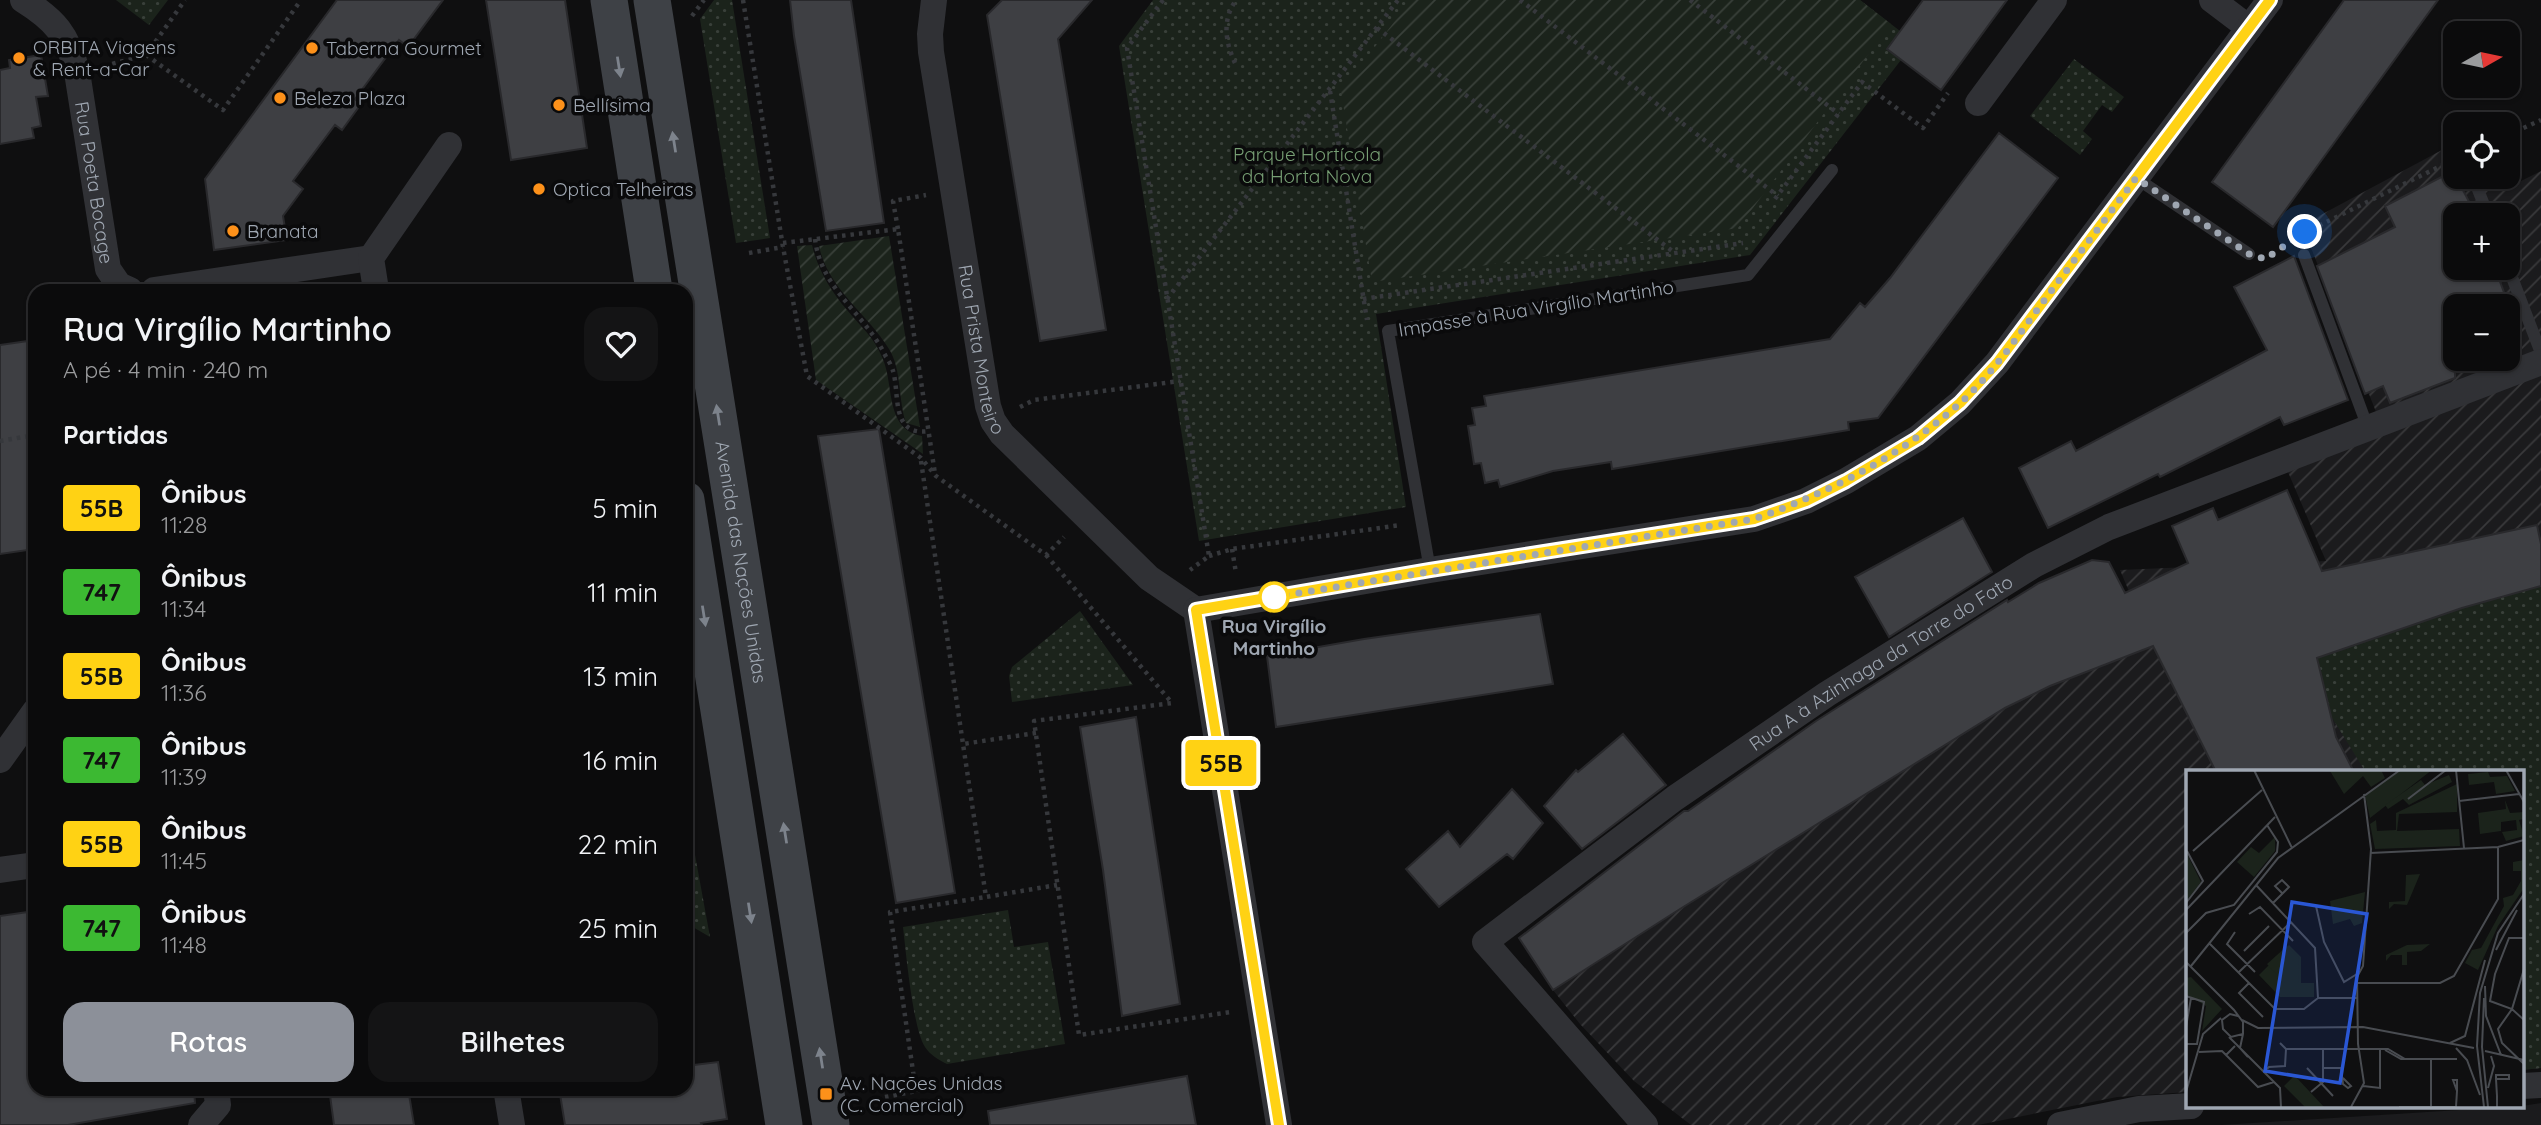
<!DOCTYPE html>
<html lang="pt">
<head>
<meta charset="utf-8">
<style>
  body { margin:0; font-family:Quicksand,sans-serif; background:#141415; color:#f1f3f6; height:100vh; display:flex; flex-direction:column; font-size:26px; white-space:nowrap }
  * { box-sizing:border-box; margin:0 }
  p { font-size:23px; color:#9a9b9d }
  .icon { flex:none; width:38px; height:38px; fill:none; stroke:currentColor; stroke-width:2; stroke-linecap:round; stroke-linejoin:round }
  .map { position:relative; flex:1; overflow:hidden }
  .drawer { position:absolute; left:28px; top:284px; width:665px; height:812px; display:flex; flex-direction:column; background:#0b0b0c; border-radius:21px; box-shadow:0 2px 5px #0004,0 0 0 2px #2b2b2d }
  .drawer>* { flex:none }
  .badge { padding:0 14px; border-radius:5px; font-size:24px; line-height:46px }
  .needle { width:46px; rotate:81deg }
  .controls { position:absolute; left:2443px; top:21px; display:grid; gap:14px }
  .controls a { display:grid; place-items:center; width:77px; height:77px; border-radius:14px; background:#0b0b0c; box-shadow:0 2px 5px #0004,0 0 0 2px #2b2b2d; font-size:35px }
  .you { position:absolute; width:35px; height:35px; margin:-18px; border:5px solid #fff; border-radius:50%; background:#1a73e8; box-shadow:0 0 0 10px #1a73e833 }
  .map>.badge { position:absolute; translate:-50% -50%; box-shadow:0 0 0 4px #fff }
  h2 { padding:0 35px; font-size:26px; line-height:63px }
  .round { display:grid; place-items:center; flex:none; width:74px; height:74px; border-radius:21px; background:#141415 }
  .headline { display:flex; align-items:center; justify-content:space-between; height:119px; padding:0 35px }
  h1 { font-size:33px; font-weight:600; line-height:52px }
  .button { display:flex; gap:14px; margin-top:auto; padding:14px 35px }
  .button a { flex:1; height:80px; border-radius:21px; background:#8c9099; color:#fff; font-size:28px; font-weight:600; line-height:80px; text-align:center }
  .button a+a { background:#141415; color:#f1f3f6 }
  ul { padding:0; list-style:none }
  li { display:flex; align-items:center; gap:21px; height:84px; padding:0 35px }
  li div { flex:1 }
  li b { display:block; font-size:26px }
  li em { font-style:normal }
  li .badge { min-width:77px; font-weight:700; text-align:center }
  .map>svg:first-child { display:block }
  .built { fill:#1b1b1d }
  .industrial { fill:url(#industrial-furrows); fill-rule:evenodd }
  .grass { fill:url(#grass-dots) }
  .garden { fill:url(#garden-furrows) }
  .building { fill:#3e3f43; stroke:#29292c; stroke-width:2 }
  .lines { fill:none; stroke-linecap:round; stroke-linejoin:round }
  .path { stroke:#36383c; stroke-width:4.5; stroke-dasharray:3.5 5; stroke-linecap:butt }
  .service { stroke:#303135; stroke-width:12 }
  .minor { stroke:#303135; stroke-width:26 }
  .secondary { stroke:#3e4146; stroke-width:37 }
  .oneway { fill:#7d838c }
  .line-casing { stroke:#fff; stroke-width:16 }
  .line { stroke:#ffd214; stroke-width:10 }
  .walk { stroke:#9fa7b2; stroke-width:7; stroke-dasharray:0 12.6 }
  .poi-dot { fill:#fd911a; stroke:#0a0a0b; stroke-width:2.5 }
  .stop-dot { fill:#fff; stroke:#ffd214; stroke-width:3.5 }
  .labels { text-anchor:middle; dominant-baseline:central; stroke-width:7; stroke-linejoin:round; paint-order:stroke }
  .poi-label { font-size:19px; fill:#9fa7b2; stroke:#0a0a0b; text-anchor:start }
  .park-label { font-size:19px; fill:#779f74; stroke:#0a0a0b }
  .street-label { font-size:19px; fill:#9fa7b2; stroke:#0a0a0b }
  .stop-label { font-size:19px; font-weight:bold; fill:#9fa7b2; stroke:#0a0a0b }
  .inset-road { fill:none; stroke:#494c51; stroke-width:2 }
  .view { fill:#2a57d4; fill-opacity:0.15; stroke:#2a57d4; stroke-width:3.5 }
  .inset-edge { fill:none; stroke:#9fa7b2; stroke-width:3.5 }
</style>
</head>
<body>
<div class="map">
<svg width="2541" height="1125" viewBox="0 0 2541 1125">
  <defs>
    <pattern id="industrial-furrows" width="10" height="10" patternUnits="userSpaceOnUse" patternTransform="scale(1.75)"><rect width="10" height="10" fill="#1b1b1d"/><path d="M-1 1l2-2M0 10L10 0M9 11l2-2" fill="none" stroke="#39393b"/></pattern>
    <pattern id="grass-dots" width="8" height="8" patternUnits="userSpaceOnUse" patternTransform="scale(1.75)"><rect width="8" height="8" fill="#1b231b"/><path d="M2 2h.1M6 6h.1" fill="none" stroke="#39403a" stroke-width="1.8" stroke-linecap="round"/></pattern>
    <pattern id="garden-furrows" width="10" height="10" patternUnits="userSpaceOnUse" patternTransform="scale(1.75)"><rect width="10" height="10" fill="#1b231b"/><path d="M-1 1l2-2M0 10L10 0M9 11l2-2" fill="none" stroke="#39403a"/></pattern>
  </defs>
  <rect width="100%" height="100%" fill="#0f0f10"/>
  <path class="built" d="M 2541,1103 L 2541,1125 L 2221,1125 L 2522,1106 Z"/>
  <path class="industrial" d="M 2455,143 L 2455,177 L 2494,177 L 2501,191 L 2541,171 L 2541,1068 L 2522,1070 L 2522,772 L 2188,772 L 2187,1092 L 2117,1097 L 1978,1125 L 1691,1125 L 1634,1081 L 1580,1024 L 1553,990 L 1680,909 L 2005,708 L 2050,686 L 2152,646 L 2120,570 L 2326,561 L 2288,472 L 2384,432 L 2302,225 ZM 2455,215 L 2508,215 L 2508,268 L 2455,268 ZM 2455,306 L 2508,306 L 2508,359 L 2455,359 Z"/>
  <path class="grass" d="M 116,0 L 168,0 L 149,25 Z
    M 714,0 L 732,0 L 770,238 L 736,243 L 700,19 Z
    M 1153,0 L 1860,0 L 1900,31 L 1887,49 L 1901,60 L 1750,255 L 1376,314 L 1406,507 L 1199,541 L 1119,46 Z
    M 2074,59 L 2124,97 L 2112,112 L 2102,105 L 2083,131 L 2092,139 L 2080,155 L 2030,116 Z
    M 2541,586 L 2541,1068 L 2522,1070 L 2522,772 L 2365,771 L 2331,716 L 2317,658 L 2462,608 Z
    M 1080,611 L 1133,685 L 1012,702 L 1009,676 L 1012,667 Z
    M 687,811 L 710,937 L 686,923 Z
    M 1008,910 L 1014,947 L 1048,942 L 1065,1044 L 947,1064 C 939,1060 930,1055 925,1047 C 913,1029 906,952 903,927 Z"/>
  <path class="garden" d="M 1411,0 L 1860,0 L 1891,24 L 1738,228 L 1372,282 L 1341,91 Z
    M 889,236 L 920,427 L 906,423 C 898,399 902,370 889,349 C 867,313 828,289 819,246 Z
    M 812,245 C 818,270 830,290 847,310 C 860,326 874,337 882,357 C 895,385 884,429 922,436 L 923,454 L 816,380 L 797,246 Z"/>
  <path class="building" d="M 337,0 L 443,0 L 408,47 L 399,40 L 355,99 L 361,104 L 342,130 L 335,125 L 293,181 L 303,189 L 283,216 L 287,240 L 214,250 L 205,179 Z
    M 486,0 L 565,0 L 587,148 L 511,160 Z
    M 790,0 L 851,0 L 884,223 L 826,231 L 794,36 Z
    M 1002,0 L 1092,0 L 1058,39 L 1106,330 L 1040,341 L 987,15 Z
    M 1923,0 L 2007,0 L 1941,90 L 1887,49 Z
    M 2344,0 L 2438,0 L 2273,227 L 2212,182 Z
    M 41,55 L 48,96 L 36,97 L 41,126 L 32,128 L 34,138 L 0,144 L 0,70 L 10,68 L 9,60 Z
    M 1999,133 L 2058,178 L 1878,418 L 1848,422 L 1849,430 L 1612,469 L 1611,462 L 1553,471 L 1500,487 L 1498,480 L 1485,483 L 1481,463 L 1474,464 L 1468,426 L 1475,425 L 1472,408 L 1486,406 L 1484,396 L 1830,339 L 1860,303 L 1865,307 L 1890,278 Z
    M 2453,171 L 2476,215 L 2455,215 L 2455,268 L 2495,268 L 2509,306 L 2455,306 L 2455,378 L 2390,403 L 2383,386 L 2365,394 L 2317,266 L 2395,227 L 2385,206 Z
    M 2294,256 L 2348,400 L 2284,425 L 2280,417 L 2160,477 L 2158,474 L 2048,528 L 2019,468 L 2071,441 L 2076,451 L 2267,350 L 2234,287 Z
    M 35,340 L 35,549 L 0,554 L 0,345 Z
    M 879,429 L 955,893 L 896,903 L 818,436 Z
    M 2287,490 L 2322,571 L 2537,525 L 2541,544 L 2541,586 L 2462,608 L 2317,658 L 2336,737 L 2354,772 L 2216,772 L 2153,646 L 2050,686 L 2005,708 L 1680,909 L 1553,990 L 1519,938 L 1684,811 L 1688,811 L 1816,721 L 2007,600 L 2008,602 L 2039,583 L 2092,560 L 2109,562 L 2125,593 L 2188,563 L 2172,526 L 2213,508 L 2218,520 Z
    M 1963,518 L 1992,572 L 1889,637 L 1855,577 Z
    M 1540,614 L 1553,684 L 1276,727 L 1267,656 L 1364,639 Z
    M 1136,717 L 1180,1004 L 1122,1016 L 1103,870 L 1080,727 Z
    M 1623,734 L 1666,785 L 1582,849 L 1544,806 L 1576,770 L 1578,772 Z
    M 1512,789 L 1543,823 L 1513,859 L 1507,854 L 1439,907 L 1406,869 L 1448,831 L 1460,847 Z
    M 35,911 L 35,1088 L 194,1088 L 195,1103 L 68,1125 L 0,1125 L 0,916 Z
    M 718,1062 L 727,1119 L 701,1123 L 702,1125 L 565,1125 L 559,1088 L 686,1088 L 686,1066 Z
    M 1187,1076 L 1196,1125 L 990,1125 L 988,1111 Z
    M 329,1088 L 408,1088 L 414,1125 L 334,1125 Z"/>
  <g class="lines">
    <path class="path" d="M 743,0 L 783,247 L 807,376 L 921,458 L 936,476 L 1046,555 L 1064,537
      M 1163,0 L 1127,48 L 1209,556 L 1190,570
      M 1520,0 L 1778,196
      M 1690,0 L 1839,114
      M 692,16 L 704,0
      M 1377,28 L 1675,253
      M 146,55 L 223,110 L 301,0
      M 1235,63 C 1225,41 1222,20 1236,0
      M 104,66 L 146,55 L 185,0
      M 1330,91 L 1367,320
      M 2508,135 L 2541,120
      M 1775,199 L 1862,82 L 1923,128 L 1948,93
      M 898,229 L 893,201 L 926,195
      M 2304,233 L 2455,159
      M 815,239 C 821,290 866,314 886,357 C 889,361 892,367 893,371 C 900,393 890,437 929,431
      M 783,243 L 898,229 L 935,474
      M 749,253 L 783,247
      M 1167,299 L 1398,0
      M 1363,299 L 1743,243
      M 1020,407 L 1034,400 L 1180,381
      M 0,441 L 35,435
      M 921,461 L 963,744
      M 1232,549 L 1236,573
      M 1046,555 L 1172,703 L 1034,721 L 1079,1035 L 1231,1012
      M 1209,556 L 1232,549 L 1401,525
      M 1036,733 L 963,744 L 986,897 L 1057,885
      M 916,1092 L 890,912 L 986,897
      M 885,1097 L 965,1082"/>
    <path class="service" d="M 2473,177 L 2488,215
      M 2136,178 L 2249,254
      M 2304,255 L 2368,428
      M 2508,267 L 2541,353
      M 1430,570 L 1388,331 L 1748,275 L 1832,170"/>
    <g class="minor">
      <path id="s1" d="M 23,0 C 55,20 68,35 77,72 L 108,269 L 119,285 L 130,290"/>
      <path id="s2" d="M 934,0 L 930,34 L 931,52 L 988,406 L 993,421 L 1002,434 L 1149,578 L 1196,610"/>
      <path d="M 2212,0 L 2249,28"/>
      <path d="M 1978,103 L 2054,0"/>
      <path d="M 154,290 L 371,258"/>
      <path d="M 376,290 L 371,258 L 449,145"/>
      <path d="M 1196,610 L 1430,570 L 1754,519 L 1806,501 L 1846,481 L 1918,438 L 1960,403 L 1997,363 L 2270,0"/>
      <path d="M 1196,610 L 1279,1125"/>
      <path d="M 0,760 L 35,711"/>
      <path d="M 0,870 L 35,865"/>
      <path d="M 2522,1086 L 2541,1085"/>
      <path d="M 506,1088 L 512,1125"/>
      <path d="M 201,1125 L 218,1105 L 216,1088"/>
      <path id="s3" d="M 1645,1125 L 1485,942 L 1675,798 L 1827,694 L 2034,565 L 2109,527 L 2541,362"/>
      <path d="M 2060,1125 L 2139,1109 L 2191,1106"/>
    </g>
    <g class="secondary">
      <path d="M 609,0 L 654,290"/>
      <path id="s4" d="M 652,0 L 831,1125"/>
      <path d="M 686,500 L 784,1125"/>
    </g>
  </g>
  <defs><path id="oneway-solid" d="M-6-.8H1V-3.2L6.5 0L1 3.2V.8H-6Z" transform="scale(1.75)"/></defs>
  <g class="oneway">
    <use href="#oneway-solid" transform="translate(619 67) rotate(81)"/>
    <use href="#oneway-solid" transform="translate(674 142) rotate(-99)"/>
    <use href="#oneway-solid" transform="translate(718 415) rotate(-99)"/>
    <use href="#oneway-solid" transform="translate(704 616) rotate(81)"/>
    <use href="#oneway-solid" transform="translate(785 833) rotate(-99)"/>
    <use href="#oneway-solid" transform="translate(750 913) rotate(81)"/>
    <use href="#oneway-solid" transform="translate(821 1058) rotate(-99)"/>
  </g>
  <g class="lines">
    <defs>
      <path id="line" d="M 1279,1125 L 1196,610 L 1430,570 L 1754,519 L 1806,501 L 1846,481 L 1918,438 L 1960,403 L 1997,363 L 2270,0"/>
    </defs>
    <use href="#line" class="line-casing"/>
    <use href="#line" class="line"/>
    <path class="walk" d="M 1274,597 L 1754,519 C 1830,492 1897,458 1958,405 C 1990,377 2015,340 2040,306 C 2072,263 2104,221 2136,178 L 2249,254 L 2265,259 L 2305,232"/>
  </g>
  <g class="poi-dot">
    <circle cx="312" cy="48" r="7"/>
    <circle cx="19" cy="58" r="7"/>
    <circle cx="280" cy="98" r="7"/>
    <circle cx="559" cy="105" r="7"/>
    <circle cx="539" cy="189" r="7"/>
    <circle cx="233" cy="231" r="7"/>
    <rect x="819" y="1087" width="14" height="14" rx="3.5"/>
  </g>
  <circle class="stop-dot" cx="1274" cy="597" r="14"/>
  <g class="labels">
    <g class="poi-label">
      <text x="33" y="47">ORBITA Viagens<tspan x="33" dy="22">&amp; Rent-a-Car</tspan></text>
      <text x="326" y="48">Taberna Gourmet</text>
      <text x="294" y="98">Beleza Plaza</text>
      <text x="573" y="105">Bellísima</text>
      <text x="553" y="189">Optica Telheiras</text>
      <text x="247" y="231">Branata</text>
      <text x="840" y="1083">Av. Nações Unidas<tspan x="840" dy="22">(C. Comercial)</tspan></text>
    </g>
    <g class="park-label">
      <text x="1307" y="154">Parque Hortícola<tspan x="1307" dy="22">da Horta Nova</tspan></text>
    </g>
    <g class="street-label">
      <text stroke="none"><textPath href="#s1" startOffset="205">Rua Poeta Bocage</textPath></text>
      <text transform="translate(1536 308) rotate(-9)">Impasse à Rua Virgílio Martinho</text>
      <text stroke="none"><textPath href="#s2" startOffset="354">Rua Prista Monteiro</textPath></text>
      <text stroke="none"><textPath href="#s4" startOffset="569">Avenida das Nações Unidas</textPath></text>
      <text stroke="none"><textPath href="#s3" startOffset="728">Rua A à Azinhaga da Torre do Fato</textPath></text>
    </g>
    <g class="stop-label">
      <text x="1274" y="626">Rua Virgílio<tspan x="1274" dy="22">Martinho</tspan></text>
    </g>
  </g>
  <g transform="translate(2186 770)">
    <rect width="338" height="338" fill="#0f0f10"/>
    <path d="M 195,0 L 199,8 L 185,17 L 177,6 L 158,24 L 144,1 ZM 215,0 L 246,0 L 184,48 L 179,25 ZM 302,2 L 304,7 L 321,6 L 329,21 L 310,24 L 308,12 L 283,15 L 282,4 ZM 271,14 L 271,42 L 213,44 L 211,61 L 273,59 L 274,76 L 189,79 L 184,54 L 190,50 L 191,61 L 210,60 L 210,43 ZM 319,30 L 324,43 L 338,42 L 338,49 L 333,50 L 338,66 L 320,71 L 316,62 L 331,60 L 330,50 L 315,52 L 315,61 L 294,64 L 292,43 L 320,39 ZM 89,67 L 89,81 L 68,107 L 51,92 L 65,77 L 73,83 ZM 0,82 L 15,112 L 0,132 ZM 338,90 L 338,118 L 312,156 L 292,200 L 279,193 L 286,180 L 295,178 L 318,136 L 317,128 L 327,125 L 335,111 L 335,101 L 327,101 L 327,92 ZM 234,104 L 221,135 L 208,134 L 203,139 L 203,132 L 219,131 L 220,105 ZM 179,122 L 176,153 L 168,156 L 164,149 L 147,154 L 144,131 ZM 244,174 L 235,181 L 221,182 L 221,195 L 216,195 L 216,185 L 205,185 L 200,191 L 200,185 L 221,175 ZM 103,175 L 115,187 L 115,213 L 128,213 L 128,227 L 94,227 L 73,205 ZM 5,207 L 36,239 L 16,261 L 20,236 L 0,224 L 0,208 ZM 107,307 L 110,307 L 138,337 L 119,337 L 98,316 Z" fill="#1b231b"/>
    <path d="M 263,5 L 266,12 L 223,35 L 217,29 L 202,39 L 199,35 L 235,10 L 239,15 ZM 101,176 L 113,188 L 112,213 L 99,213 L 81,194 Z" fill="#1b231b"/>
    <path class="inset-road" d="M 68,0 L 106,78M 270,0 L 278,78M 320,0 L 338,32M 222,29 L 260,0M 273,31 L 333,24M 7,81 L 76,20M 184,83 L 312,77 L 338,70M 70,115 L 129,178 L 132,228M 0,133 L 17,111 L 1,81M 87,133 L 103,117 L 96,110 L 89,116 L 96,123M 130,136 L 138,172 L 158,212 L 171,204M 0,140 L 89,47M 63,144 L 74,137 L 107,171M 49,162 L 41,174 L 69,202M 0,163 L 20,143 L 48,135 L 91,82 L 92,72 L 81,55M 338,168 L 323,168 L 309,204 L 304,231 L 326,239 L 338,250M 23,173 L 89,239 L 118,239 L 132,228M 310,180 L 331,140M 58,181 L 83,156M 0,192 L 48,240 L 57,252 L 57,264 L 45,267 L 37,259 L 36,250 L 44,244 L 52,246M 5,196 L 92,88 L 214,0M 338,199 L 326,239 L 312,259 L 316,273 L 338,294M 53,202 L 105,152M 63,213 L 53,223 L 77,247M 171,213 L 254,213 L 268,206 L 312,129 L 312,77M 299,216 L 300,246 L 315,285M 0,226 L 18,232 L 11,274 L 0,274M 132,228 L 171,228M 298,228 L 296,277 L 302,337M 56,250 L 72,258 L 177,257 L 288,278M 0,257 L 5,228M 57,264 L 54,278 L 62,287M 43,267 L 94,318 L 95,337M 94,273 L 100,279 L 202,279 L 219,289M 264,273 L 279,266 L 299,190M 270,278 L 281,290 L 294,325M 199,280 L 215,289 L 271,289M 299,281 L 338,290M 13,282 L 36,281 L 40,285 L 49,276M 40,285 L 72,317 L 88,312M 245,289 L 245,337M 121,298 L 147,326M 137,298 L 155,298 L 157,314 L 162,318 L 165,316 L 157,308M 77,302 L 83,297 L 99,296 L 100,279M 310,309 L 323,309 L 323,305 L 310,305 L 310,309 L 311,326 L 311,337M 177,316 L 194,318 L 194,279M 302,318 L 308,296 L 305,286M 0,322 L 17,264 L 35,248M 125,322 L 137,312 L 137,279M 165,337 L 178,313 L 172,274 L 171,207 L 177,196 L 185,79 L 178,24M 213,337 L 270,337M 270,337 L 271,321 L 271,310 L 267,310 L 271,321M 298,337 L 291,276 L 294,223 L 312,163 L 338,124"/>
    <path class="view" d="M 106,132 L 181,144 L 154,313 L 79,301 Z"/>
    <rect width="338" height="338" class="inset-edge"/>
  </g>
</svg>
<div class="controls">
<a><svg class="needle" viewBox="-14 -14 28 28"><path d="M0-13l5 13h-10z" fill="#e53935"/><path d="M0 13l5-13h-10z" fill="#9a9b9d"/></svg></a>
<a><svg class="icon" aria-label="locate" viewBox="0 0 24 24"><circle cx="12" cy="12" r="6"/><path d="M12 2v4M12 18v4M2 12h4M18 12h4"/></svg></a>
<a>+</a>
<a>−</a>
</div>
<div class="you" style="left:2305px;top:232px"></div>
<b class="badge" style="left:1221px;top:763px;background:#ffd214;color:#111">55B</b>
<section class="drawer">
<div class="headline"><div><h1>Rua Virgílio Martinho</h1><p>A pé · 4 min · 240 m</p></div><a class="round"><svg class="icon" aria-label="heart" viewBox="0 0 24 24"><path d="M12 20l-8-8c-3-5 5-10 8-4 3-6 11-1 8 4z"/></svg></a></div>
<h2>Partidas</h2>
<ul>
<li><span class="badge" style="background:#ffd214;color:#111">55B</span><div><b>Ônibus</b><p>11:28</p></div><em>5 min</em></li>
<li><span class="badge" style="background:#3cb932;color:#111">747</span><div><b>Ônibus</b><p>11:34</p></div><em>11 min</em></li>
<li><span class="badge" style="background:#ffd214;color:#111">55B</span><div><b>Ônibus</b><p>11:36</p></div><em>13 min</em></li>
<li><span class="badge" style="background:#3cb932;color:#111">747</span><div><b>Ônibus</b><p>11:39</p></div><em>16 min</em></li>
<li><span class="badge" style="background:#ffd214;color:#111">55B</span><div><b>Ônibus</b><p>11:45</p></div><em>22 min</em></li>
<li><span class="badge" style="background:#3cb932;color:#111">747</span><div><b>Ônibus</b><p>11:48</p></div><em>25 min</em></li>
</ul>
<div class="button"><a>Rotas</a><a>Bilhetes</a></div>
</section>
</div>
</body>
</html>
